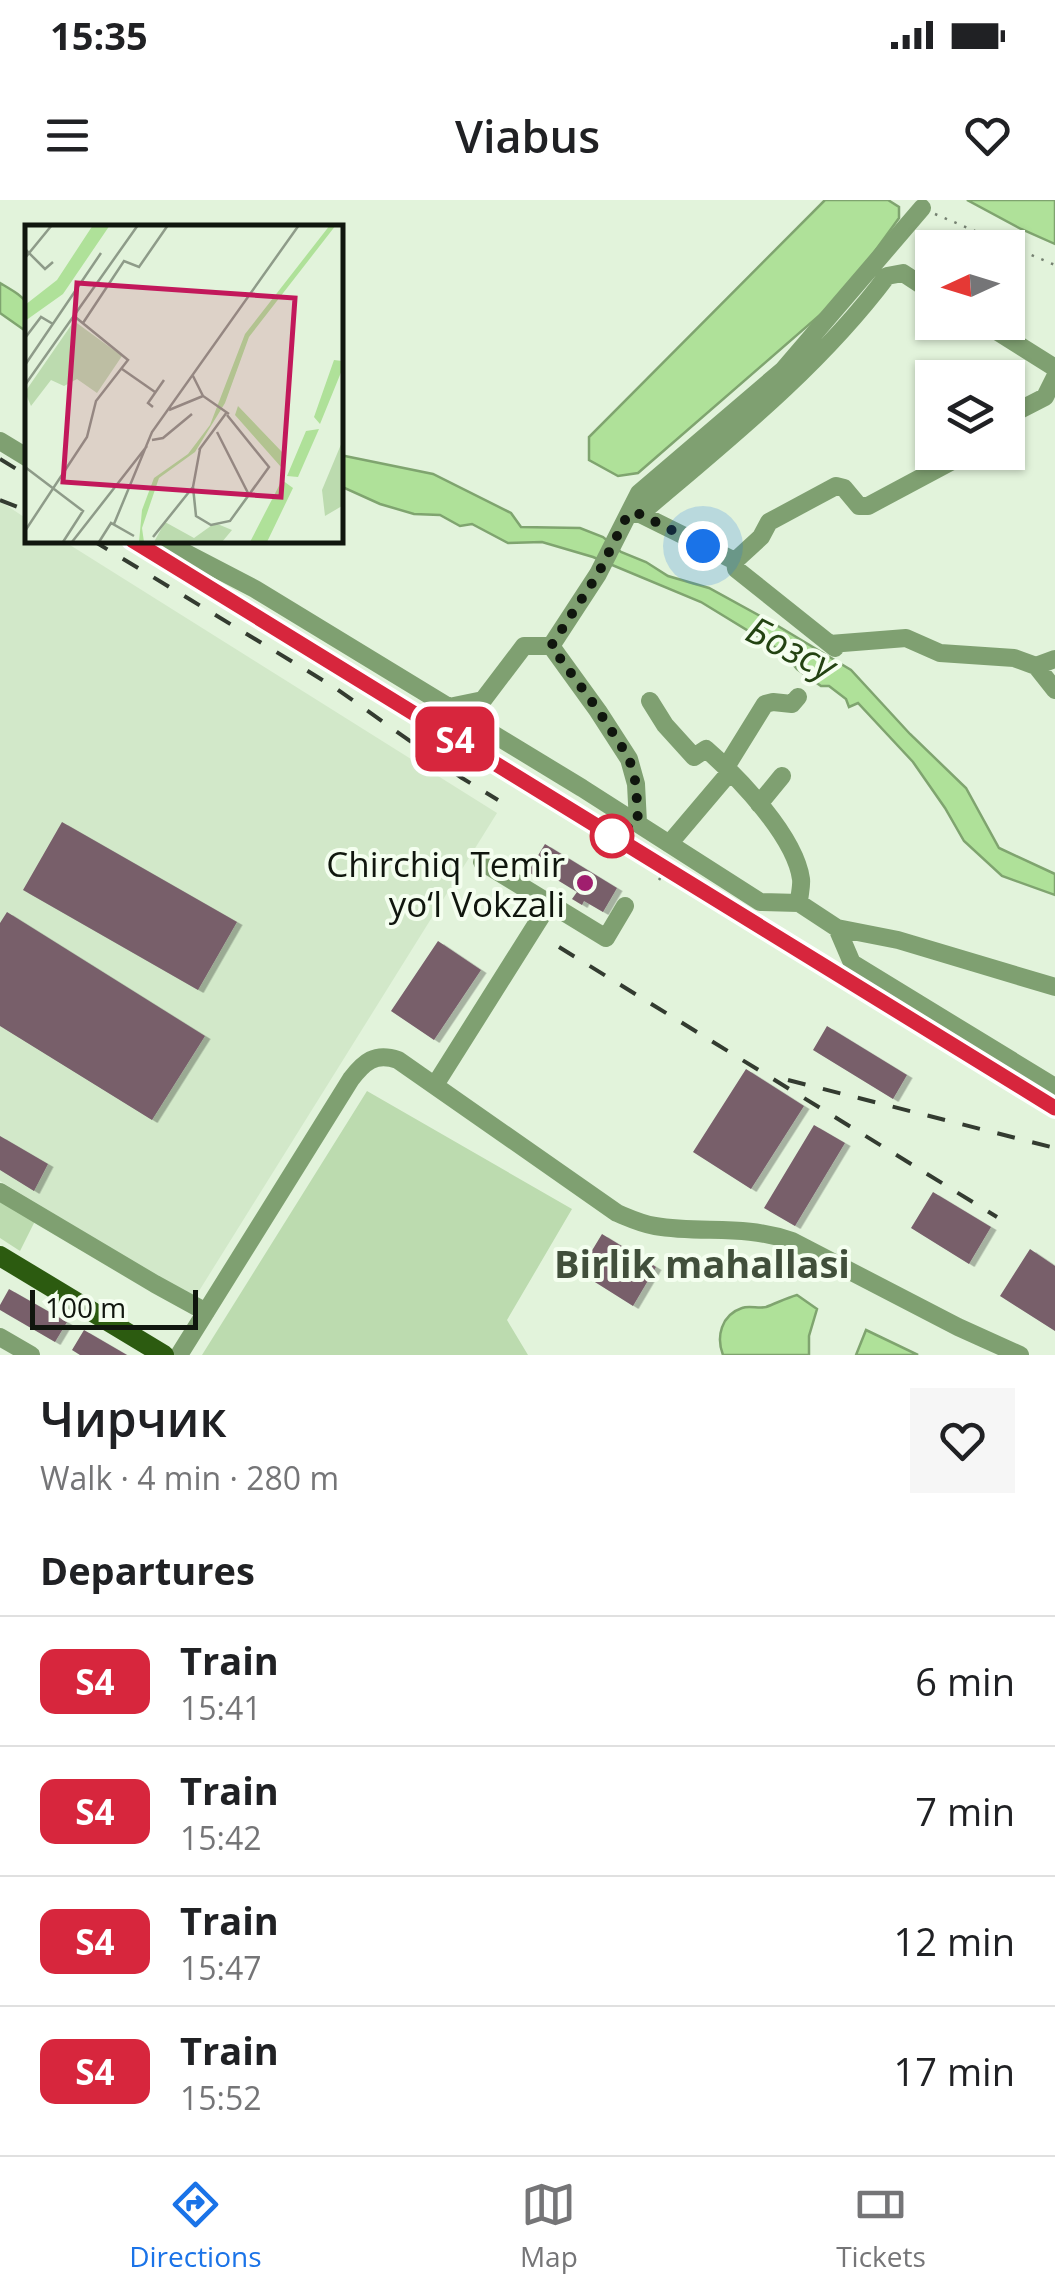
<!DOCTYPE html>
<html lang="en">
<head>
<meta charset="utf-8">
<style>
  body { margin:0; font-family:"Open Sans",sans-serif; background:#f6f6f6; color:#202124; height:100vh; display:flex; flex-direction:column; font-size:38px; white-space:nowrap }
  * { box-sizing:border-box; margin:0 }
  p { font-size:32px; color:#757577 }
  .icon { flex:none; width:55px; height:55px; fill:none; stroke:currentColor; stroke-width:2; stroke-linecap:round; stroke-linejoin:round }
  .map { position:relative; height:1155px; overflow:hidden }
  .details { display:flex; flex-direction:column; background:#fff; flex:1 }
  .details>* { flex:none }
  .badge { padding:0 20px; border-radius:15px; font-size:35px; line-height:65px }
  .needle { width:65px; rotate:266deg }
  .tools { position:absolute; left:915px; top:30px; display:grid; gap:20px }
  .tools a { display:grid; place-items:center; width:110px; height:110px; border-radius:0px; background:#fff; box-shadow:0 2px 8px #0004; font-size:50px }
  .scale { position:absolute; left:30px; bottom:25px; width:168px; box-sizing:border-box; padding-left:10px; border:5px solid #10160e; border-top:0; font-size:28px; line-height:35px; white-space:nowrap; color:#10160e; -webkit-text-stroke:8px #f4feef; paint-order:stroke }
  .you { position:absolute; width:50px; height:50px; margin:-25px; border:8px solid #fff; border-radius:50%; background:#1a73e8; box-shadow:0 0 0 15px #1a73e833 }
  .map>.badge { position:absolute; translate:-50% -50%; box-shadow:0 0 0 5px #fff }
  h2 { padding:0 40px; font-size:38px; line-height:90px }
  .round { display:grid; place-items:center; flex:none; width:105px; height:105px; border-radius:0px; background:#f6f6f6 }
  .summary { display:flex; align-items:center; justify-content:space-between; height:170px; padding:0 40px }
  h1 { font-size:48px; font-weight:600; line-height:75px }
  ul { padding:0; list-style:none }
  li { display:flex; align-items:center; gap:30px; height:130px; padding:0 40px; border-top:2px solid #e0e0e0 }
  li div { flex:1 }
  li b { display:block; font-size:38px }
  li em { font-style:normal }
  li .badge { min-width:110px; font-weight:700; text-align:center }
  .status { display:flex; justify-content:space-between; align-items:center; height:70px; padding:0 50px; background:#fff; direction:ltr }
  .status svg { height:28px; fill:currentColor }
  header { display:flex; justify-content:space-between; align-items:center; height:130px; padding:0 40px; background:#fff; font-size:45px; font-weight:600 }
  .dock { display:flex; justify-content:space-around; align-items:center; height:140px; border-top:2px solid #e0e0e0; background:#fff; font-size:28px; color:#757577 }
  .dock a { display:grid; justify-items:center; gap:5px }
  .dock .selected { color:#1a73e8 }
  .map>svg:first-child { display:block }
  .built { fill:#d2e8c9 }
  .green { fill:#bcdbaf }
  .water { fill:#afe199; stroke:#7fa46f; stroke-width:2.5 }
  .building { fill:#785f6b; filter:url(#shadow) }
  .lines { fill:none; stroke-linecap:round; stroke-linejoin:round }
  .path { stroke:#758171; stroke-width:2.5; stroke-dasharray:2.5 8; stroke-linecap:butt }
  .minor { stroke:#7fa071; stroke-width:18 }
  .major { stroke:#2c5b10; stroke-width:20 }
  .rail { stroke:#333b30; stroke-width:4; stroke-dasharray:18 18; stroke-linecap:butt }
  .line-casing { stroke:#fff; stroke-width:22 }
  .line { stroke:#d7263d; stroke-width:15 }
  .walk { stroke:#10160e; stroke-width:10; stroke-dasharray:0 18 }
  .stop-dot { fill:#fff; stroke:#d7263d; stroke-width:5 }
  .poi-dot { fill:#a01e6e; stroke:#f4feef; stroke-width:4 }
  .labels { text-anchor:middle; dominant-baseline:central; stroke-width:8; stroke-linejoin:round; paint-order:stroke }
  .poi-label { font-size:35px; fill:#10160e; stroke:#f4feef; text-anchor:end }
  .water-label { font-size:38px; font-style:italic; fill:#234312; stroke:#f4feef }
  .neighbourhood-label { font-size:38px; font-weight:bold; fill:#414f3b; stroke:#f4feef }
  .inset-road { fill:none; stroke:#8e9b89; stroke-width:2.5 }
  .view { fill:#c2185b; fill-opacity:0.15; stroke:#c2185b; stroke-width:5 }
  .inset-edge { fill:none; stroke:#10160e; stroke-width:5 }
</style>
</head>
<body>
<div class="status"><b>15:35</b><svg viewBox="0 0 49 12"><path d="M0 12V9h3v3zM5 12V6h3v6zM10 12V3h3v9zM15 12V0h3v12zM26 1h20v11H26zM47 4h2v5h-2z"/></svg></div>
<header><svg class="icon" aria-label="menu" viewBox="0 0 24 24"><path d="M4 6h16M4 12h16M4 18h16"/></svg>Viabus<svg class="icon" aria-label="heart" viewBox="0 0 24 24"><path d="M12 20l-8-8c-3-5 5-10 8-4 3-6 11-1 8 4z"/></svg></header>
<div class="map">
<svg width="1055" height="1155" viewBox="0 0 1055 1155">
  <defs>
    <filter id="shadow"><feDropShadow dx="5.5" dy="3" stdDeviation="0" flood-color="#0004"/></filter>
  </defs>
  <rect width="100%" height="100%" fill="#e2f3db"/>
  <path class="built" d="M 0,301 L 27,319 L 28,340 L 62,340 L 497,613 L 194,1099 L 0,981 Z"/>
  <path class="green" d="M 367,891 L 572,1009 L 507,1120 L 528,1155 L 202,1155 Z
    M 0,998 L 36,1019 L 20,1051 L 0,1038 Z"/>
  <path class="water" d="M 825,0 L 888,0 L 899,7 L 899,18 L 843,95 L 638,273 L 618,276 L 589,260 L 589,237 Z
    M 967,0 L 1055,0 L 1055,44 L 1021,29 Z
    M 0,83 C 30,101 28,98 27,132 L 0,113 Z
    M 340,255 L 433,274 L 511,313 L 521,327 L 580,328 L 603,337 L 621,352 L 646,362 L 668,376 L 709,388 L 773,423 L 851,470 L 910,534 L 966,588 L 999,648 L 1055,674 L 1055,695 L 1002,676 L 964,641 L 945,608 L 913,562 L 858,503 L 849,507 L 846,499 L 829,486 L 821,486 L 797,469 L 783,452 L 701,402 L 593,357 L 542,342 L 508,343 L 472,324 L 460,326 L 440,315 L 414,314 L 380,304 L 340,286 Z
    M 797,1095 L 817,1109 L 809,1136 L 809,1155 L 723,1155 C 716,1137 721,1115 742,1108 C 749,1105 759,1109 766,1107 C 777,1103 786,1098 797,1095 Z
    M 866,1130 L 918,1155 L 856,1155 Z"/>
  <path class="building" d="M 62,622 L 237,722 L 198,790 L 23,690 Z
    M 545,644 L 617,688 L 603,712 L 584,701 L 582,705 L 572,699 L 577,692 L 541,670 L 537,677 L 528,672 Z
    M 7,712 L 205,836 L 152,920 L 0,826 L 0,723 Z
    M 438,741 L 481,770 L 434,840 L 391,811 Z
    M 827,826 L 907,875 L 893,899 L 813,850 Z
    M 746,869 L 804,906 L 751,989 L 693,952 Z
    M 814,925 L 845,943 L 795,1026 L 764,1008 Z
    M 0,936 L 48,964 L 34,991 L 0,970 Z
    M 933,992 L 991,1027 L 969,1064 L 911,1028 Z
    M 602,1034 L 656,1067 L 633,1106 L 579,1072 Z
    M 1030,1049 L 1055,1066 L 1055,1131 L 1000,1096 Z
    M 9,1089 L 67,1122 L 55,1142 L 0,1110 L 0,1105 Z
    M 84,1130 L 127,1155 L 80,1155 L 72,1150 Z"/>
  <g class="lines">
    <path class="path" d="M 935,14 L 1055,65
      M 808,484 L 827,458
      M 659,680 L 671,660"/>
    <path class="minor" d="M 982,122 L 1055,168
      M 1008,216 L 1045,197 L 1055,177
      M 0,241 L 28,258
      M 633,314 L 640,314 L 735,361 L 736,369 L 835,448
      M 640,314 C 727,240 818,168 887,76 L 903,73 L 932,92
      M 161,340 L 255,389 L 582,588 L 760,702 L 799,703 L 837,728 L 898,740 L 1055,787
      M 735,361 L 761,337 L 769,322 L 836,286 L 844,288 L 859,306 L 868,306 L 969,252
      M 830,444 L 906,438 L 940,453 L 1014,458 L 1036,466 L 1055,490
      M 551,446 L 598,374 L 639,293 L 783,170 L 922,8
      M 551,446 L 598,511 L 629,559 L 636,584 L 638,623
      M 1036,466 L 1055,459
      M 650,501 L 665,525 L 694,557 L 706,549 C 738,577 795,636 801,679 C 802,686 799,696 799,703
      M 449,507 L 483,500 L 524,446 L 551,446
      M 726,567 L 765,504 L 773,502 L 792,504 L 798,497
      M 759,604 L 782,576
      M 669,644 L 730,572
      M 482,662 L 606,738 L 625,706
      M 837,728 L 852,763 L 1055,887
      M 435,885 L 549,704
      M 0,992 L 155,1084 L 206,1112
      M 0,1137 L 31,1155
      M 179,1155 L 351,879 C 364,862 375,852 398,860 L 617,1013 C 629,1018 642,1024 655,1026 C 703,1034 743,1024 792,1041 L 958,1127 L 1020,1155"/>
    <path class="major" d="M 0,1056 L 164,1155"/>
    <path class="rail" d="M 0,259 L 28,276
      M 0,300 L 28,311
      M 92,340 L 334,487 L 462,578 L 498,600
      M 132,340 L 1055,908
      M 559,747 L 997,1017
      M 788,880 L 1055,948"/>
  </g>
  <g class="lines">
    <defs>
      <path id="line" d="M 132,340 L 1055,908"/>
    </defs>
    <use href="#line" class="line-casing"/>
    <use href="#line" class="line"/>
    <path class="walk" d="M 612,636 L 638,623 L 636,584 L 629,558 L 598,510 L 551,446 L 598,374 L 628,314 L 640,314 L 703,346"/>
  </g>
  <circle class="stop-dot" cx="612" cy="636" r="20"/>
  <circle class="poi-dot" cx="585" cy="683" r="10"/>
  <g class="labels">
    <g class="poi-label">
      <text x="565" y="663">Chirchiq Temir<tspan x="565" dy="40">yo‘l Vokzali</tspan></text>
    </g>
    <g class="water-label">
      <text transform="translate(792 447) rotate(27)">Бозсу</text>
    </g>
    <g class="neighbourhood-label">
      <text x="702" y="1063">Birlik mahallasi</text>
    </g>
  </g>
  <g transform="translate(25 25)">
    <rect width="318" height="318" fill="#e2f3db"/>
    <path d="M 49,96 L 97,131 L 72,168 L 52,154 L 39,161 L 26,155 L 6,181 L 0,167 ZM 317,217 L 317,281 L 300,291 L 297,265 ZM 140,297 L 169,313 L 190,298 L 207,305 L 197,317 L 129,317 Z" fill="#bcdbaf"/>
    <path d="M 68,0 L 85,0 L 38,69 L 0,96 L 0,80 L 32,55 ZM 305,0 L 311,0 L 224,112 L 200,178 L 170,227 L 134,253 L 117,303 L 119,317 L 114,317 L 117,285 L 129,253 L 163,229 L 185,200 L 220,109 ZM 309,135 L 317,136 L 317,145 L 295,199 L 289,192 ZM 213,181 L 258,228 L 256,242 L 210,190 ZM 294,204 L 273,252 L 262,251 L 281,206 ZM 257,255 L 268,263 L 242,317 L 225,317 Z" fill="#afe199"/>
    <path class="inset-road" d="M 0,24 L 20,44 L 28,37M 0,33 L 27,0M 58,98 L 99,36 L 114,42 L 143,0M 0,113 L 16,92 L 28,99M 0,140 L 76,28M 97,144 L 130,167M 168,151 L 178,171 L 204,189M 0,160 L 113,0M 128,182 L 123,178 L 139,155M 144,185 L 178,171M 192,207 L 224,270M 127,215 L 138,213 L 167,189M 174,225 L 202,187M 0,242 L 58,286 L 38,317M 168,262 L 171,291 L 186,300 L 205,296 L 244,242 L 202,190M 89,299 L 127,207 L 274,0M 0,306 L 62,212 L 71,176 L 103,135 L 49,91M 128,312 L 168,262 L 175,224M 47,317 L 122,221M 74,317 L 86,298 L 109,311"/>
    <path class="view" d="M 52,58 L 270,73 L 256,272 L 38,257 Z"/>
    <rect width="318" height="318" class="inset-edge"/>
  </g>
</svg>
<div class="tools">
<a><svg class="needle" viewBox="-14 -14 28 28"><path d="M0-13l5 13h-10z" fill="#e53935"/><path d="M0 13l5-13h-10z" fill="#757577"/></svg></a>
<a><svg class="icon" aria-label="layers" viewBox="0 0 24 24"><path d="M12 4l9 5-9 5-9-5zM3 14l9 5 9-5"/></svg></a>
</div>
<div class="scale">100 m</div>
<div class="you" style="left:703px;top:346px"></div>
<b class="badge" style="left:455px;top:539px;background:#d7263d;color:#fff">S4</b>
</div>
<section class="details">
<div class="summary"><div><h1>Чирчик</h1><p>Walk · 4 min · 280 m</p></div><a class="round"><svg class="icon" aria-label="heart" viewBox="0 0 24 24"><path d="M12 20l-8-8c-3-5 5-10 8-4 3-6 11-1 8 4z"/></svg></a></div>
<h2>Departures</h2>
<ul>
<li><span class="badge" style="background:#d7263d;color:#fff">S4</span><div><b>Train</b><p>15:41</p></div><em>6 min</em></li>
<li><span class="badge" style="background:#d7263d;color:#fff">S4</span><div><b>Train</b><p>15:42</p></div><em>7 min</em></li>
<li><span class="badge" style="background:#d7263d;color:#fff">S4</span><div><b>Train</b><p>15:47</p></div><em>12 min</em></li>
<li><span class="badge" style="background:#d7263d;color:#fff">S4</span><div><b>Train</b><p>15:52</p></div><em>17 min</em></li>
</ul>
</section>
<nav class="dock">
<a class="selected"><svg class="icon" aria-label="directions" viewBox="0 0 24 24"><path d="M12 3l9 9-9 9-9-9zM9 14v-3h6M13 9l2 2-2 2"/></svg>Directions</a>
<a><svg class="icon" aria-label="map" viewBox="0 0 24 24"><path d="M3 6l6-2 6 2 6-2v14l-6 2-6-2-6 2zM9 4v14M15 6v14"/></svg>Map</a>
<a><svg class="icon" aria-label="tickets" viewBox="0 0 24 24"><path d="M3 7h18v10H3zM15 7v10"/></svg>Tickets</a>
</nav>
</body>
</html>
